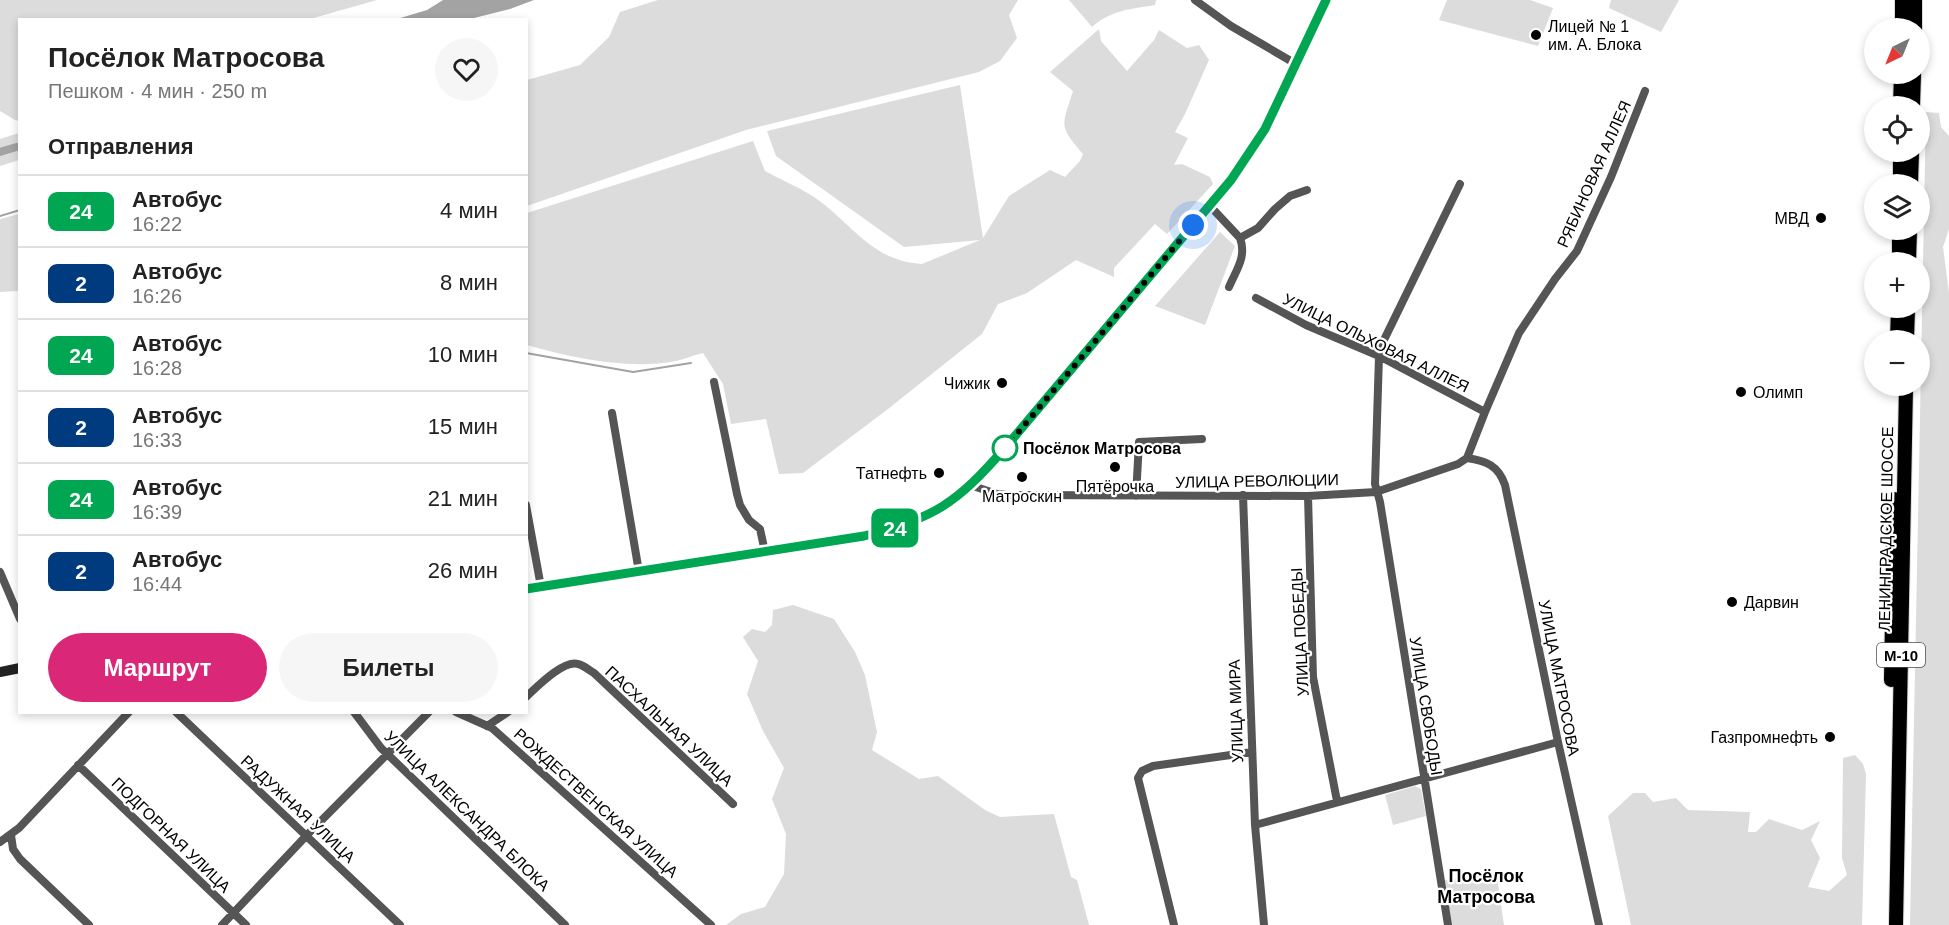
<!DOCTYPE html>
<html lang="ru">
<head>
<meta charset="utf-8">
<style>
  body { margin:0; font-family:Arial,sans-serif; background:#f6f6f6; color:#222; height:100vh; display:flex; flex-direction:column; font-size:22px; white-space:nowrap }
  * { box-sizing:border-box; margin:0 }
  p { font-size:20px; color:#767676 }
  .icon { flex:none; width:33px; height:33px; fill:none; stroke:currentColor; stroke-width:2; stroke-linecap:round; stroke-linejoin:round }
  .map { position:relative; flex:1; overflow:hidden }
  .drawer { position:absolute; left:18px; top:18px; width:510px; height:696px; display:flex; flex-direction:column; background:#fff; border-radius:0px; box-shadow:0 3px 9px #0003 }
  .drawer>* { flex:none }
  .badge { padding:0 12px; border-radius:9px; font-size:21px; line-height:39px }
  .needle { width:39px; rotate:223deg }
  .controls { position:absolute; left:1864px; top:18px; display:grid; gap:12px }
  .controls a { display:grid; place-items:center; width:66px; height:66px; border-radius:50%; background:#fff; box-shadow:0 3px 9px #0003; font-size:30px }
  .you { position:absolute; width:30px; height:30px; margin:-15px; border:4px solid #fff; border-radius:50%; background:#1a73e8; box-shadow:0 0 0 9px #1a73e833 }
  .map>.badge { position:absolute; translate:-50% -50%; box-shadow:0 0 0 3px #fff }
  h2 { padding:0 30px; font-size:22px; line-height:54px }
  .round { display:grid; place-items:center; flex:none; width:63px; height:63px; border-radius:32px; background:#f6f6f6 }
  .head { display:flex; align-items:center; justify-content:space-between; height:102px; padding:0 30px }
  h1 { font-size:28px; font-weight:600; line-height:45px }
  .primary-button { display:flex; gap:12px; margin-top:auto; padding:12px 30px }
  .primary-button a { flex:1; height:69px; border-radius:36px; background:#db2777; color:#fff; font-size:24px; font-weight:600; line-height:69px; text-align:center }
  .primary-button a+a { background:#f6f6f6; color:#222 }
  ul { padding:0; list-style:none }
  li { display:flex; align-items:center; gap:18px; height:72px; padding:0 30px; border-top:2px solid #e0e0e0 }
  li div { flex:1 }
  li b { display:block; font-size:22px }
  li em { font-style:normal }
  li .badge { min-width:66px; font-weight:700; text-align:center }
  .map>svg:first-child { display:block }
  .green { fill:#dcdcdc }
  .water { fill:#a3a3a3 }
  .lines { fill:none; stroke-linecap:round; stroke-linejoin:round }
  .stream { stroke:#a3a3a3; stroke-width:2 }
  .canal { stroke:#a3a3a3; stroke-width:8 }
  .highway-casing { stroke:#dbdbdb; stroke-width:16 }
  .street { stroke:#555; stroke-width:8 }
  .secondary { stroke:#222; stroke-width:10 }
  .highway { stroke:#000; stroke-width:14 }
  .line-casing { stroke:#fff; stroke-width:14 }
  .line { stroke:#00a651; stroke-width:9 }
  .walk { stroke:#000; stroke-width:6; stroke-dasharray:0 10.8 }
  .poi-dot { fill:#000; stroke:#fff; stroke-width:2 }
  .stop-dot { fill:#fff; stroke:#00a651; stroke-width:3 }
  .labels { text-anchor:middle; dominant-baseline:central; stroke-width:4.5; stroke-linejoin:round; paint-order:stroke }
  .shield { fill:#fff; stroke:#4c4c4c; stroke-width:1.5 }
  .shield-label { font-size:15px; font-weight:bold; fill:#000 }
  .poi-label { font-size:16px; fill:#000; stroke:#fff; text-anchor:end }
  .street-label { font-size:16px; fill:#000; stroke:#fff }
  .stop-label { font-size:16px; font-weight:bold; fill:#000; stroke:#fff; text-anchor:start }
  .neighbourhood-label { font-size:18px; font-weight:bold; fill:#000; stroke:#fff }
</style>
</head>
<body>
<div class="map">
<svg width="1949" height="925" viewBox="0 0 1949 925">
  <rect width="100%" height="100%" fill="#fff"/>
  <path class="green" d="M 0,0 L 377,0 L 310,19 L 20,20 L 19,121 L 15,120 L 0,111 Z
    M 658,0 L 1018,0 L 1009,15 L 1017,38 L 1000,61 L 979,72 L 746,130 L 527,206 L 527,80 L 580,65 L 609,37 L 620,12 Z
    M 1069,0 L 1156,0 L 1155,5 C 1131,9 1111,10 1092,27 Z
    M 1447,0 L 1530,0 L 1553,8 L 1538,46 L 1439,20 Z
    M 1611,0 L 1679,0 L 1661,32 L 1609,8 Z
    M 1099,29 L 1101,41 L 1127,71 L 1154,40 L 1159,30 L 1187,48 L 1199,45 L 1209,60 L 1185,114 L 1175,132 L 1188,138 L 1174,165 L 1182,164 L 1210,177 L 1213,184 L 1167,234 L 1155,224 L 1114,268 L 1114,277 L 1076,260 L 1027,293 L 998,304 L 982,334 L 888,409 L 803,473 L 779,474 L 766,419 L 731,424 L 723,384 L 703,353 C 694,355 685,359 676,361 C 628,370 573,358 527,345 L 527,213 L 753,141 L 765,171 C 781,180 799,187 814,197 C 852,223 871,261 922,264 L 980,240 L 904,247 L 776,156 L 767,131 L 960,85 L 983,238 L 1009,196 L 1050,170 L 1065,177 L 1080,161 L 1083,154 C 1058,125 1062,126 1073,91 L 1050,72 Z
    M 1926,112 L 1939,113 L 1941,127 L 1949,136 L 1949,229 L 1943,247 L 1949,293 L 1949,925 L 1910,925 Z
    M 19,133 L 19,160 L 0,166 L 0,139 Z
    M 19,214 L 19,291 L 0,292 L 0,219 Z
    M 1220,232 L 1235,246 L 1205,325 L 1155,306 Z
    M 793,605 L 834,619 L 855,652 L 865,675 L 877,732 L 872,750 L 919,779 L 938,776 L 985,810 L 1000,817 L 1054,814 L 1071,877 L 1077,880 L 1089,925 L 726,925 L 741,914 L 765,907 L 784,874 L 786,834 L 772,799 L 784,768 L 763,731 L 747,694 L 758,661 L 743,637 L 752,629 L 765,632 L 772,625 L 773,610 Z
    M 1855,755 L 1863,764 L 1866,774 L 1862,925 L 1631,925 L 1608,816 L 1633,793 L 1645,793 L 1653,802 L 1676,798 L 1688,810 L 1750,812 L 1748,832 L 1756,832 L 1769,819 L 1802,830 L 1820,821 L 1811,840 L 1820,858 L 1808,887 L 1829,891 L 1847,875 L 1842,858 L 1843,758 Z
    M 1415,786 L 1421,789 L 1426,816 L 1393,825 L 1385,795 Z
    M 1492,873 L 1497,876 L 1504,925 L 1451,925 L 1445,880 Z"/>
  <path class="water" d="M 443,0 L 534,0 L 510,9 L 470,19 L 397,19 L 427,10 Z"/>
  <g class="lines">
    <path class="stream" d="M 0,216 L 20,210
      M 526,353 L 633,372 L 691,363"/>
    <path class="canal" d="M 0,152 L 20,146"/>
    <defs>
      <path id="highway" d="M 1902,28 L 1902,0
        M 1915,28 L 1915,0
        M 1900,106 L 1901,74
        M 1913,106 L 1914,74
        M 1900,184 L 1900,152
        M 1911,184 L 1912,152
        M 1899,262 L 1899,230
        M 1909,262 L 1910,230
        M 1897,340 L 1898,308
        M 1907,340 L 1908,308
        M 1891,680 L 1894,499
        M 1896,925 L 1906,386"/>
    </defs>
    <use href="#highway" class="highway-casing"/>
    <path class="street" d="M 1195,0 L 1231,26 L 1296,64
      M 1210,206 L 1240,238
      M 1229,287 C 1236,270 1247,257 1240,238 L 1258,228 L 1275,209 L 1290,196 L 1307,190
      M 1256,298 L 1306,325 L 1379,356 L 1485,412
      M 714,382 L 737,494 L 740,505 L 749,520 L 760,529 L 765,552
      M 612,413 L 639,572
      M 1467,458 C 1486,461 1498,465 1505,485 L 1558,742 L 1599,925
      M 1467,458 L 1485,412 L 1519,333 L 1555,279 L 1577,251 L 1583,238 L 1611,177 L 1645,91
      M 970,485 L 997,494 L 1008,495 L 1308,496 L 1376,492 L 1458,464 L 1467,458
      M 1243,495 L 1255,825 L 1264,925
      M 1136,496 L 1139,442 L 1202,439
      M 1308,496 L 1313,677 L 1337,801
      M 526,505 L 541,587
      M 0,572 L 20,619
      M 526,697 C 537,687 563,660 578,664 C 583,665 589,670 594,673 L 733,804
      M 176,712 L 400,925
      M 354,712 L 381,748 L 565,925
      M 456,712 L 492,728 L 711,925
      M 487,726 L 508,712
      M 78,765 L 246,925
      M 1255,825 L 1558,742
      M 11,835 L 13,849 L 20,859 L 89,925
      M 0,842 L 19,828 L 129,712
      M 222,925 L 307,835 L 429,712
      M 1174,925 L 1138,778 L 1142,771 L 1153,766 L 1252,752
      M 1448,925 L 1380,502 L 1375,484 L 1379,356 L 1382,344 L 1460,184"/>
    <path class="secondary" d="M 526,589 L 864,536 C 934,519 957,502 1004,449 L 1231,180 L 1265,129 L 1326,0
      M 0,672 L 20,668"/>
    <use href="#highway" class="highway"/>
  </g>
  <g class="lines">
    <defs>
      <path id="line" d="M 526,589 L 864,536 C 934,519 958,502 1004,449 L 1231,180 L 1265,129 L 1326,0"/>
    </defs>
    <use href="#line" class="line-casing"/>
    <use href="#line" class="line"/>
    <path class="walk" d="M 1005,448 L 1193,225"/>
  </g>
  <g class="poi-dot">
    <circle cx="1536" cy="35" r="6"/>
    <circle cx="1821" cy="218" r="6"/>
    <circle cx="1002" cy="383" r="6"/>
    <circle cx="1741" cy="392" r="6"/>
    <circle cx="1115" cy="467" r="6"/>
    <circle cx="939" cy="473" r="6"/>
    <circle cx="1022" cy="477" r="6"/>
    <circle cx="1732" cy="602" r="6"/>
    <circle cx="1830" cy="737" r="6"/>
  </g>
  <circle class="stop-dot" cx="1005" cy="448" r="12"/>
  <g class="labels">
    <rect class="shield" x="1877" y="643" width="48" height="24" rx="4.5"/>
    <g class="shield-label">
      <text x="1901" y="655">М-10</text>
    </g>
    <g class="poi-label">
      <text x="1548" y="26" text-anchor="start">Лицей № 1<tspan x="1548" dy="18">им. А. Блока</tspan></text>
      <text x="1809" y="218">МВД</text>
      <text x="990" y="383">Чижик</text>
      <text x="1753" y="392" text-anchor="start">Олимп</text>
      <text x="927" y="473">Татнефть</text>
      <text x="1115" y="486" text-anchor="middle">Пятёрочка</text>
      <text x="1022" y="496" text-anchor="middle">Матроскин</text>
      <text x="1744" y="602" text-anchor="start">Дарвин</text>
      <text x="1818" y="737">Газпромнефть</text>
    </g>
    <g class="street-label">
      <text transform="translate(1594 174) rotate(-66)">РЯБИНОВАЯ АЛЛЕЯ</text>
      <text transform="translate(1376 343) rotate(26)">УЛИЦА ОЛЬХОВАЯ АЛЛЕЯ</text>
      <text transform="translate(1257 481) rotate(-1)">УЛИЦА РЕВОЛЮЦИИ</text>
      <text transform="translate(1886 529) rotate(-89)">ЛЕНИНГРАДСКОЕ ШОССЕ</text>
      <text transform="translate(1300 632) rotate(-93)">УЛИЦА ПОБЕДЫ</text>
      <text transform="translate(1559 678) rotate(79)">УЛИЦА МАТРОСОВА</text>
      <text transform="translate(1426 706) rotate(81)">УЛИЦА СВОБОДЫ</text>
      <text transform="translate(1236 711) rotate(-92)">УЛИЦА МИРА</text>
      <text transform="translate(669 726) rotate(43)">ПАСХАЛЬНАЯ УЛИЦА</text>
      <text transform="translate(596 803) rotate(42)">РОЖДЕСТВЕНСКАЯ УЛИЦА</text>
      <text transform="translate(298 809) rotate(43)">РАДУЖНАЯ УЛИЦА</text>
      <text transform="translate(467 811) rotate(44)">УЛИЦА АЛЕКСАНДРА БЛОКА</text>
      <text transform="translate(171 835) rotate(44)">ПОДГОРНАЯ УЛИЦА</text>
    </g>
    <g class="stop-label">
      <text x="1023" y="448">Посёлок Матросова</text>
    </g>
    <g class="neighbourhood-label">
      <text x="1486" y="876">Посёлок<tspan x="1486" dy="21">Матросова</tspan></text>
    </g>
  </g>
</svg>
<div class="controls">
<a><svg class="needle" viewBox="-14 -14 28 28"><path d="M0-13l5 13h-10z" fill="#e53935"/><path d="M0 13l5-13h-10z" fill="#767676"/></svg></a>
<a><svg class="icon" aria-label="locate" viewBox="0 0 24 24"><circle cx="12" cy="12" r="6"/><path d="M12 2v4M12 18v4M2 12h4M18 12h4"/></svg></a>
<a><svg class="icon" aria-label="layers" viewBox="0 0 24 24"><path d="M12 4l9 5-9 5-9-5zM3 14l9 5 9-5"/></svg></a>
<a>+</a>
<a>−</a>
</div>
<div class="you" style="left:1193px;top:225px"></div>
<b class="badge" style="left:895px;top:528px;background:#00a651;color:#fff">24</b>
<section class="drawer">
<div class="head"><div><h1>Посёлок Матросова</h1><p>Пешком · 4 мин · 250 m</p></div><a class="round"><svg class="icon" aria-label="heart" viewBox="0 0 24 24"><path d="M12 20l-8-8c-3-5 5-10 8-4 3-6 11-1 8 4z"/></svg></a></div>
<h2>Отправления</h2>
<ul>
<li><span class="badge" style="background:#00a651;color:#fff">24</span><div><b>Автобус</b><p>16:22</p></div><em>4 мин</em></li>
<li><span class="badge" style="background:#003b80;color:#fff">2</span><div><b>Автобус</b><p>16:26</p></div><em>8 мин</em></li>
<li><span class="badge" style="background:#00a651;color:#fff">24</span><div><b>Автобус</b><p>16:28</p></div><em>10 мин</em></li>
<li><span class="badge" style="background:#003b80;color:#fff">2</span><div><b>Автобус</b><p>16:33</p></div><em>15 мин</em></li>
<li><span class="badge" style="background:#00a651;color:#fff">24</span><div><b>Автобус</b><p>16:39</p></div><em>21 мин</em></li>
<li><span class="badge" style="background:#003b80;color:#fff">2</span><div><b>Автобус</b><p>16:44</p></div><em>26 мин</em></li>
</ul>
<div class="primary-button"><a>Маршрут</a><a>Билеты</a></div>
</section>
</div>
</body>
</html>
